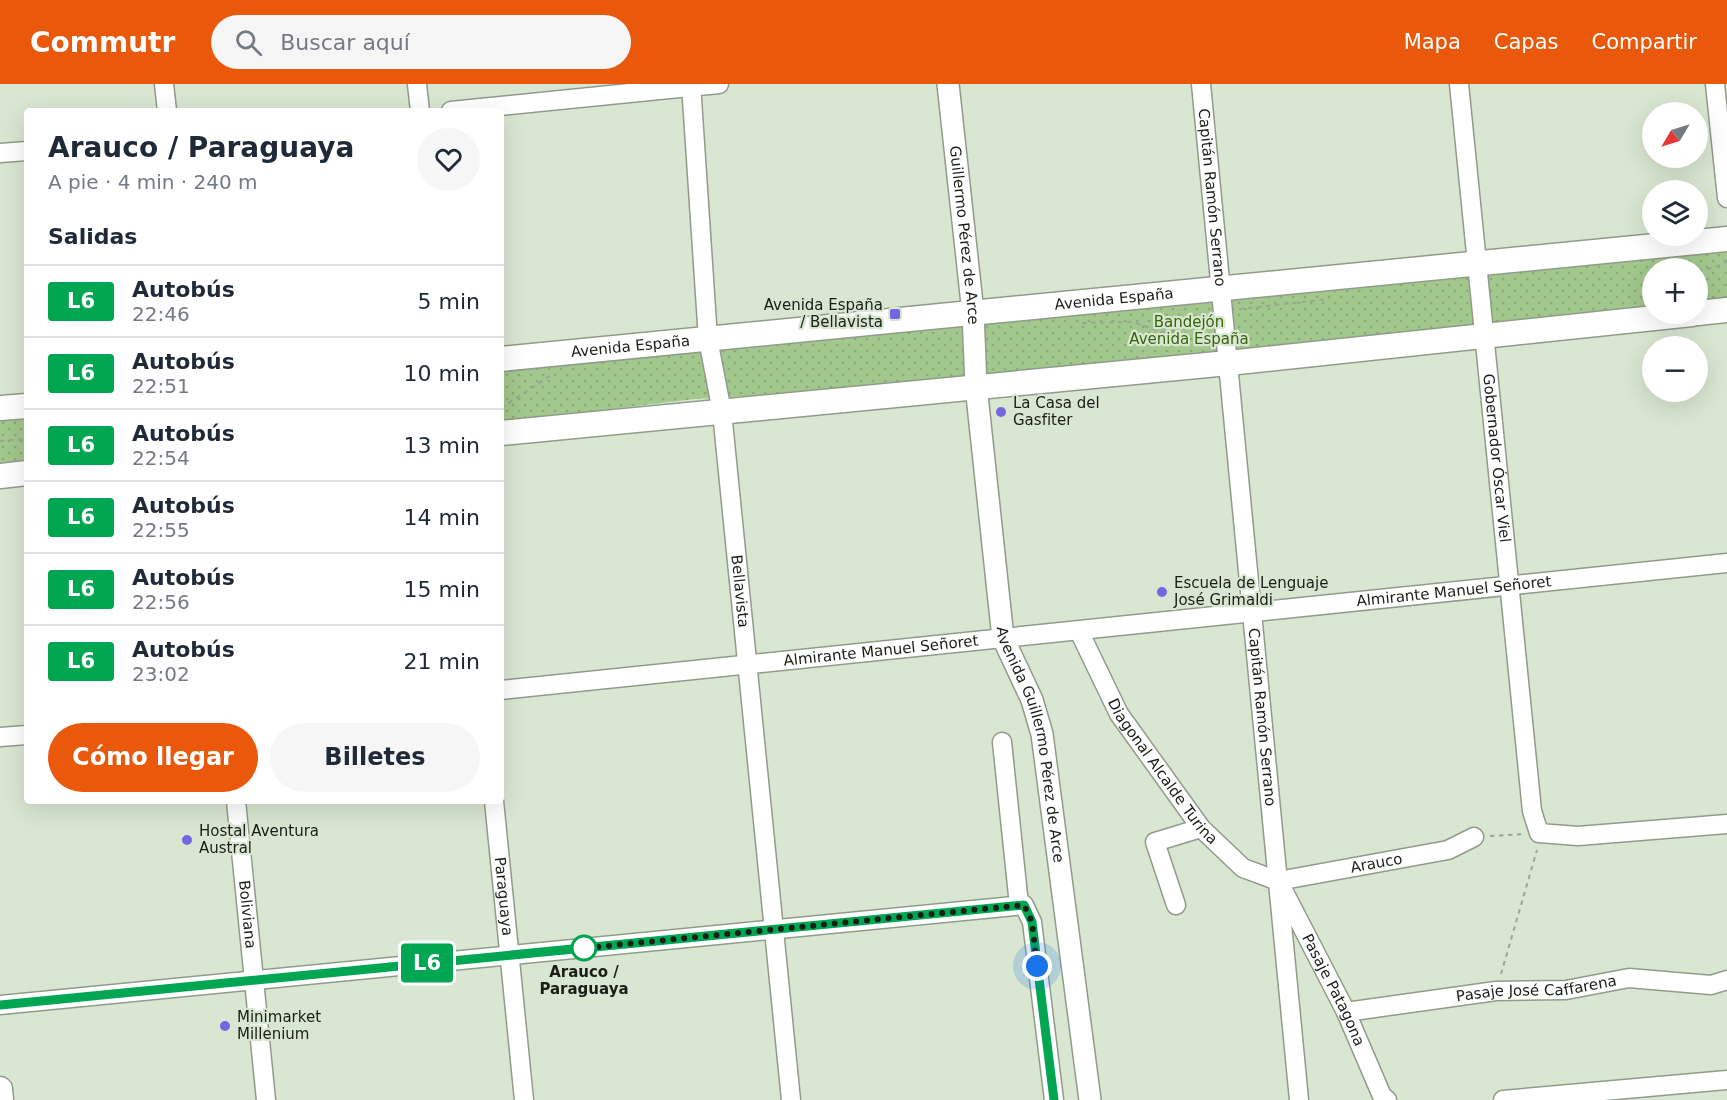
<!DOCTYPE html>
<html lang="es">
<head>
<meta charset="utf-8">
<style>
  body { margin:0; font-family:"DejaVu Sans",sans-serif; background:#f6f6f7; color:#1f2937; height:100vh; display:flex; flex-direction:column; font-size:22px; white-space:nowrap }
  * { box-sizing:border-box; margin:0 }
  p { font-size:20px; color:#747a83 }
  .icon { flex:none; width:33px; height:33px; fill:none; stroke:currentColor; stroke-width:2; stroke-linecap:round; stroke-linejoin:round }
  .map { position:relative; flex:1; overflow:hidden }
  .sheet { position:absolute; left:24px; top:24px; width:480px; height:696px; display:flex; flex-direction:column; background:#fff; border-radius:6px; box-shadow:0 6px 24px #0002 }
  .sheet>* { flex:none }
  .badge { padding:0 12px; border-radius:4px; font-size:21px; line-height:39px }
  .needle { width:39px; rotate:232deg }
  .fabs { position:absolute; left:1642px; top:18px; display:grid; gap:12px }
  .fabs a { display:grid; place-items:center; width:66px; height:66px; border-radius:50%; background:#fff; box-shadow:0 6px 24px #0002; font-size:30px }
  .you { position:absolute; width:30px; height:30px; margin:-15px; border:4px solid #fff; border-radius:50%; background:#1a73e8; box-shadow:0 0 0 9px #1a73e833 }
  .map>.badge { position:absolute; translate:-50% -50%; box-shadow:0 0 0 3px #fff }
  h2 { padding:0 24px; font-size:22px; line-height:54px }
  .round { display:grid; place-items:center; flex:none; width:63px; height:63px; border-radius:32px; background:#f6f6f7 }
  .headline { display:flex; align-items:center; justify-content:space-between; height:102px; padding:0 24px }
  h1 { font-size:28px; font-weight:800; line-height:45px }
  .action { display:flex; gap:12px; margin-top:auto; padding:12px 24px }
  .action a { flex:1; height:69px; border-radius:36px; background:#ea580c; color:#fff; font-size:24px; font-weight:800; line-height:69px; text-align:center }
  .action a+a { background:#f6f6f7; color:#1f2937 }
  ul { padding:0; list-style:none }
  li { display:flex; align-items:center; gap:18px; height:72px; padding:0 24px; border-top:2px solid #e0e1e3 }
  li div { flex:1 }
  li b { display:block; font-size:22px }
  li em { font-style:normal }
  li .badge { min-width:66px; font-weight:700; text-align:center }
  header { display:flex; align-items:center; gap:36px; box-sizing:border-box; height:84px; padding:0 30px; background:#ea580c; color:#fff }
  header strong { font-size:28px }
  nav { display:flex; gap:33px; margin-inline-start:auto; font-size:21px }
  .search { width:420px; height:54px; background:#f6f6f7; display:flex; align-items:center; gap:15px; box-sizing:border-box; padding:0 21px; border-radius:33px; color:#747a83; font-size:22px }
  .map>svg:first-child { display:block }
  .park { fill:url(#park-dots) }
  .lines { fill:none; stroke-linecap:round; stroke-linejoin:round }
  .minor-casing { stroke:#909c89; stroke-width:21 }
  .tertiary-casing { stroke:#909c89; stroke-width:24 }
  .secondary-casing { stroke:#909c89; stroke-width:27 }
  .path { stroke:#9ba595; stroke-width:2; stroke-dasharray:4.5 4.5; stroke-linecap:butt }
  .minor { stroke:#fff; stroke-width:18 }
  .tertiary { stroke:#fff; stroke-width:21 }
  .secondary { stroke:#fff; stroke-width:24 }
  .line-casing { stroke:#fff; stroke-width:14 }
  .line { stroke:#00a651; stroke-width:9 }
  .walk { stroke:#191e16; stroke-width:6; stroke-dasharray:0 10.8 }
  .poi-dot { fill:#7466e0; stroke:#d9e6d1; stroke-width:2 }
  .stop-dot { fill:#fff; stroke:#00a651; stroke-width:3 }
  .labels { text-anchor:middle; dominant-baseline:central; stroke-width:4.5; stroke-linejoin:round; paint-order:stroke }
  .street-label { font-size:15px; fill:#191e16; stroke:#d9e6d1 }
  .poi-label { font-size:15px; fill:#191e16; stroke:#d9e6d1; text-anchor:start }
  .park-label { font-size:15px; fill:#36660b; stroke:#d9e6d1 }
  .stop-label { font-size:15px; font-weight:bold; fill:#191e16; stroke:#d9e6d1 }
</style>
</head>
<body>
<header>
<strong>Commutr</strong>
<div class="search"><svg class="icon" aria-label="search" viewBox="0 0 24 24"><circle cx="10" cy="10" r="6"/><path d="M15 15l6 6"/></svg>Buscar aquí</div>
<nav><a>Mapa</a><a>Capas</a><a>Compartir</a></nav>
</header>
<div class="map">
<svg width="1727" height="1016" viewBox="0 0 1727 1016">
  <defs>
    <pattern id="park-dots" width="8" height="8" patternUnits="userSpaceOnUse" patternTransform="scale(1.5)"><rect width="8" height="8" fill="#a2c88d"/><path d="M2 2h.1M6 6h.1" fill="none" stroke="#8bab79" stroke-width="1.8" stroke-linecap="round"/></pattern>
  </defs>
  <rect width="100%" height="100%" fill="#d9e6d1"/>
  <path class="park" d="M 1727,162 L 1727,222 L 1698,225 L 1698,184 L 1653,184 L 1653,230 L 975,299 L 695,315 L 501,338 L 501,285 Z
    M 27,328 L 27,380 L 0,383 L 0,331 Z"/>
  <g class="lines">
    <defs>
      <g id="minor">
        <path d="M 164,0 L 167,27"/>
        <path d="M 417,0 L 420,27"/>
        <path id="s1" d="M 691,0 L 708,255 L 722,328 L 791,1016"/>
        <path id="s2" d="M 1201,0 L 1299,1016"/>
        <path id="s3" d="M 1459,0 L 1532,727 L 1539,749 L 1578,752 L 1727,740"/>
        <path d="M 1715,0 L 1727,114"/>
        <path d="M 451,27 L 719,0"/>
        <path d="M 0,69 L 27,67"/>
        <path id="s4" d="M 1079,547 L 1119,630 L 1201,744 L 1243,784 L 1278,797"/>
        <path id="s5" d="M 501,606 L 1727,479"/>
        <path d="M 0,653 L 27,651"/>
        <path d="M 1002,658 L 1019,821"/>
        <path id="s6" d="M 236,717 L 266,1016"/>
        <path id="s7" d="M 494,717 L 524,1016"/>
        <path id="s8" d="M 1278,797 L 1448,766 L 1474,753"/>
        <path id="s9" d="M 1283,806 L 1346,928 L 1382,1012 L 1387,1016"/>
        <path d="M 1176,821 L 1155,758 L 1201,744"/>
        <path d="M 0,921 L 1024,821 L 1032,838 L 1054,1016"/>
        <path id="s10" d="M 1346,928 L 1496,907 L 1566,906 L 1629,894 L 1711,901 L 1727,896"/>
        <path d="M 1503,1016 L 1727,996"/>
      </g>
      <g id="tertiary">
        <path id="s11" d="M 948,0 L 973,229 L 976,302 L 1003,554 L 1032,616 L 1042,650 L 1090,1016"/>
      </g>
      <g id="secondary">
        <path d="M 1698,229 L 1727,226"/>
        <path id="s12" d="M 501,275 L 1727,155"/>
        <path d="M 0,324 L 27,322"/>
        <path d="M 501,349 L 1228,279 L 1692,230"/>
        <path d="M 0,392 L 27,389"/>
        <path d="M 0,1005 L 1,1016"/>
      </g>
    </defs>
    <use href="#minor" class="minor-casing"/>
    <use href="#tertiary" class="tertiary-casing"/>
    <use href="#secondary" class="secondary-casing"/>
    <path class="path" d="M 1651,183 L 1660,184
      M 1698,187 L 1715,183 L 1727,177
      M 1239,225 L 1329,215
      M 1082,239 L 1133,238 L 1162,248 L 1173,247 L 1190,233 L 1207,228
      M 501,324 L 553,290
      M 0,357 L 27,355
      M 1490,752 L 1524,750
      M 1501,890 L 1537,766"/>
    <use href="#minor" class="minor"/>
    <use href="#tertiary" class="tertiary"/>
    <use href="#secondary" class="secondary"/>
  </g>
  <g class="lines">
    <defs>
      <path id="line" d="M 0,921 L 1024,821 L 1032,838 L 1054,1016"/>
    </defs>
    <use href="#line" class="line-casing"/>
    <use href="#line" class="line"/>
    <path class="walk" d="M 584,864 L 575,865 L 1024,821 L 1032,838 L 1037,882"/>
  </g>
  <g class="poi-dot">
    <rect x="889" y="224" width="12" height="12" rx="3"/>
    <circle cx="1001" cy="328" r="6"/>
    <circle cx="1162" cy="508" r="6"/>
    <circle cx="187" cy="756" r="6"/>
    <circle cx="225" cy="942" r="6"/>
  </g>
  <circle class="stop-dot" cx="584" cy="864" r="12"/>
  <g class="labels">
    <g class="street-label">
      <text stroke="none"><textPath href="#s2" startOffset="114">Capitán Ramón Serrano</textPath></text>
      <text stroke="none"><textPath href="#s11" startOffset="152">Guillermo Pérez de Arce</textPath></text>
      <text stroke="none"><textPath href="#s12" startOffset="616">Avenida España</textPath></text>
      <text stroke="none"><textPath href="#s12" startOffset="130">Avenida España</textPath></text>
      <text stroke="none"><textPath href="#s3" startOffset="376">Gobernador Óscar Viel</textPath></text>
      <text stroke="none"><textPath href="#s1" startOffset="510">Bellavista</textPath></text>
      <text stroke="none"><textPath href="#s5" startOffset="958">Almirante Manuel Señoret</textPath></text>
      <text stroke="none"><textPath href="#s5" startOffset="382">Almirante Manuel Señoret</textPath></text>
      <text stroke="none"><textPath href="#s2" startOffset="636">Capitán Ramón Serrano</textPath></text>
      <text stroke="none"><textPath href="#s11" startOffset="668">Avenida Guillermo Pérez de Arce</textPath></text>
      <text stroke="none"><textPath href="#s4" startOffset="164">Diagonal Alcalde Turina</textPath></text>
      <text stroke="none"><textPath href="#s8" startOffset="100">Arauco</textPath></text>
      <text stroke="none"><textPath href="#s7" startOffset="96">Paraguaya</textPath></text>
      <text stroke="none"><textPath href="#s6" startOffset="114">Boliviana</textPath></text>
      <text stroke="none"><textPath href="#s10" startOffset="192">Pasaje José Caffarena</textPath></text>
      <text stroke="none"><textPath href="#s9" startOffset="112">Pasaje Patagona</textPath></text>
    </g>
    <g class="poi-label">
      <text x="883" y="221" text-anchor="end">Avenida España<tspan x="883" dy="17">/ Bellavista</tspan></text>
      <text x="1013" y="319">La Casa del<tspan x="1013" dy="17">Gasfiter</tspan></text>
      <text x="1174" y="499">Escuela de Lenguaje<tspan x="1174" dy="17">José Grimaldi</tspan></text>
      <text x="199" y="747">Hostal Aventura<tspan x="199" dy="17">Austral</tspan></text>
      <text x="237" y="933">Minimarket<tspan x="237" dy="17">Millenium</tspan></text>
    </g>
    <g class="park-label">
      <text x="1189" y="238">Bandejón<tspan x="1189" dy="17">Avenida España</tspan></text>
    </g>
    <g class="stop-label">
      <text x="584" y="888">Arauco /<tspan x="584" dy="17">Paraguaya</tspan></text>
    </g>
  </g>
</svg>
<div class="fabs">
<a><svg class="needle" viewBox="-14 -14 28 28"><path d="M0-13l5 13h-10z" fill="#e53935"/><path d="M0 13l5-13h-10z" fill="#747a83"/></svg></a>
<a><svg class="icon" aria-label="layers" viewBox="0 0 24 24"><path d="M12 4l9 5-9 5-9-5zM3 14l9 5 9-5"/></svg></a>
<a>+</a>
<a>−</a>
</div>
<div class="you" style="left:1037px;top:882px"></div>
<b class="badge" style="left:427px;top:879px;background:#00a651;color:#fff">L6</b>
<section class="sheet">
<div class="headline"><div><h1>Arauco / Paraguaya</h1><p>A pie · 4 min · 240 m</p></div><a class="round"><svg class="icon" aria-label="heart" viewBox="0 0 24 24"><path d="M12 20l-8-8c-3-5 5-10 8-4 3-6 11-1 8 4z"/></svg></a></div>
<h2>Salidas</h2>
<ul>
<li><span class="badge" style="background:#00a651;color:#fff">L6</span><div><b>Autobús</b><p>22:46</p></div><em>5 min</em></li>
<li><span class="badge" style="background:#00a651;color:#fff">L6</span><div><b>Autobús</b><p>22:51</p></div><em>10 min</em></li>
<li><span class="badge" style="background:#00a651;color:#fff">L6</span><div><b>Autobús</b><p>22:54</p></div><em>13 min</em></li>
<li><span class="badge" style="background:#00a651;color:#fff">L6</span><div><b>Autobús</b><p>22:55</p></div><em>14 min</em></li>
<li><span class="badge" style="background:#00a651;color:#fff">L6</span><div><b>Autobús</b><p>22:56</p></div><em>15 min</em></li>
<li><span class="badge" style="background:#00a651;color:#fff">L6</span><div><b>Autobús</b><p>23:02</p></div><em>21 min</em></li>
</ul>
<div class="action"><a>Cómo llegar</a><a>Billetes</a></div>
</section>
</div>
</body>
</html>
